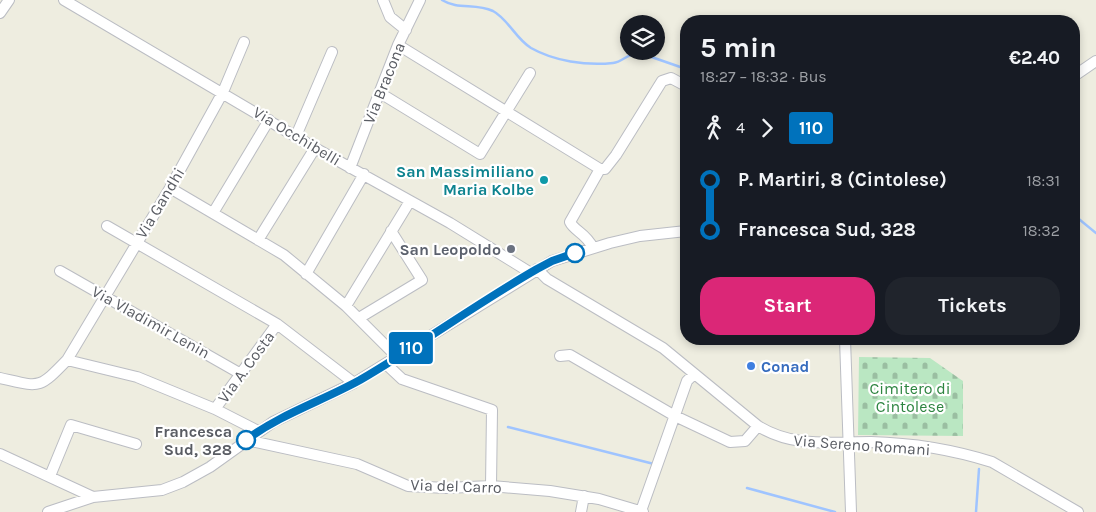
<!DOCTYPE html>
<html lang="en">
<head>
<meta charset="utf-8">
<style>
  body { margin:0; font-family:Karla,sans-serif; background:#20242c; color:#f1f3f6; height:100vh; display:flex; flex-direction:column; font-size:19px; white-space:nowrap }
  * { box-sizing:border-box; margin:0 }
  p { font-size:16px; color:#9ea1a6 }
  .icon { flex:none; width:28px; height:28px; fill:none; stroke:currentColor; stroke-width:2; stroke-linecap:round; stroke-linejoin:round }
  .map { position:relative; flex:1; overflow:hidden }
  .drawer { position:absolute; left:680px; top:15px; width:400px; height:330px; display:flex; flex-direction:column; background:#171b24; border-radius:20px; box-shadow:0 2px 8px #0003 }
  .drawer>* { flex:none }
  .badge { padding:0 10px; border-radius:4px; font-size:18px; line-height:32px }
  .fabs { position:absolute; left:620px; top:15px; display:grid; gap:10px }
  .fabs a { display:grid; place-items:center; width:45px; height:45px; border-radius:50%; background:#171b24; box-shadow:0 2px 8px #0003; font-size:25px }
  .map>.badge { position:absolute; translate:-50% -50%; box-shadow:0 0 0 2px #fff }
  .legs { display:flex; align-items:center; gap:8px; height:55px; padding:0 20px; font-size:16px }
  .legs p { margin-inline-start:auto }
  .head { display:flex; align-items:center; justify-content:space-between; height:85px; padding:0 20px }
  h1 { font-size:28px; font-weight:700; line-height:38px }
  .primary-button { display:flex; gap:10px; margin-top:auto; padding:10px 20px }
  .primary-button a { flex:1; height:58px; border-radius:20px; background:#db2777; color:#fff; font-size:20px; font-weight:700; line-height:58px; text-align:center }
  .primary-button a+a { background:#20242c; color:#f1f3f6 }
  ul { padding:0 20px; list-style:none }
  li { display:flex; align-items:center; gap:18px; height:50px; font-size:19px }
  li i { display:grid; place-items:center; width:8px; height:100%; margin:0 6px; background:currentColor }
  li i::after { content:''; width:12px; height:12px; margin:-6px; border:4px solid; border-radius:50%; background:#171b24 }
  li p { margin-inline-start:auto }
  li:first-child i { background:linear-gradient(#0000 50%,currentColor 0) }
  li:last-child i { background:linear-gradient(currentColor 50%,#0000 0) }
  .map>svg:first-child { display:block }
  .cemetery { fill:url(#cemetery-stones) }
  .lines { fill:none; stroke-linecap:round; stroke-linejoin:round }
  .stream { stroke:#9fc4ff; stroke-width:2.5 }
  .minor-casing { stroke:#bbbdc3; stroke-width:12 }
  .minor { stroke:#fff; stroke-width:10 }
  .line-1-casing { stroke:#fff; stroke-width:11 }
  .line-1 { stroke:#0072bc; stroke-width:8 }
  .culture-dot { fill:#0f9aa8; stroke:#fff; stroke-width:2 }
  .worship-dot { fill:#6b7280; stroke:#fff; stroke-width:2 }
  .stop-1-dot { fill:#fff; stroke:#0072bc; stroke-width:2.5 }
  .shop-dot { fill:#3f7fe0; stroke:#fff; stroke-width:2 }
  .labels { text-anchor:middle; dominant-baseline:central; stroke-width:4.5; stroke-linejoin:round; paint-order:stroke }
  .street-label { font-size:16px; fill:#595c63; stroke:#fff }
  .culture-label { font-size:16px; font-weight:bold; fill:#0d838f; stroke:#fff; text-anchor:end }
  .worship-label { font-size:16px; font-weight:bold; fill:#5b616d; stroke:#fff; text-anchor:end }
  .shop-label { font-size:16px; font-weight:bold; fill:#366cbe; stroke:#fff; text-anchor:start }
  .park-label { font-size:16px; fill:#2e8541; stroke:#fff }
  .stop-label { font-size:16px; font-weight:bold; fill:#595c63; stroke:#fff; text-anchor:end }
</style>
</head>
<body>
<div class="map">
<svg width="1096" height="512" viewBox="0 0 1096 512">
  <defs>
    <pattern id="cemetery-stones" width="16" height="16" patternUnits="userSpaceOnUse" patternTransform="scale(1.25)"><rect width="16" height="16" fill="#bae7c2"/><path d="M2 7V4a2 2 0 0 1 4 0v3zM10 15v-3a2 2 0 0 1 4 0v3z" fill="#9abea1"/></pattern>
  </defs>
  <rect width="100%" height="100%" fill="#eeede0"/>
  <path class="cemetery" d="M 859,357 L 930,358 L 960,379 L 963,381 L 963,436 L 858,435 Z"/>
  <g class="lines">
    <path class="stream" d="M 442,0 C 458,10 475,3 493,11 C 508,19 516,39 531,48 C 554,61 586,66 613,63 C 623,62 629,52 640,53 L 686,69
      M 1074,215 L 1096,233
      M 508,427 L 654,464
      M 747,488 L 835,512
      M 976,512 L 979,469"/>
    <defs>
      <path id="minor" d="M 64,0 L 315,148 L 450,223 L 531,273
        M 383,0 L 390,17 L 406,30
        M 0,13 L 9,0
        M 398,45 L 600,169 L 605,169 L 616,155 L 662,81 L 671,78 L 686,86
        M 1074,76 L 1096,61
        M 380,93 L 480,154 L 530,73
        M 296,136 L 332,52
        M 350,168 L 398,45 L 420,0
        M 170,188 L 284,255 L 346,306 L 397,357
        M 213,213 L 269,120
        M 107,226 L 277,324 L 354,383
        M 258,240 L 315,148
        M 593,248 C 586,233 574,231 570,222 L 600,169
        M 537,269 L 547,279 L 663,348 L 758,426 C 793,448 831,442 871,442 C 910,443 954,450 992,462 L 1078,512
        M 60,271 L 241,374
        M 306,274 L 364,174
        M 346,306 L 410,201
        M 359,318 L 422,280 L 391,231
        M 845,339 L 851,512
        M 560,356 L 570,355 L 675,416 L 730,442 L 745,441 L 758,426
        M 67,360 L 137,377 L 215,409 L 258,431
        M 386,364 L 402,379 L 492,410 L 491,486
        M 0,378 C 40,387 38,390 67,360 L 170,188 L 223,92 L 244,42
        M 215,409 L 277,324
        M 246,440 L 357,464 L 408,486 L 446,488 L 491,486 L 550,491 L 599,499 L 643,512
        M 0,454 L 93,497
        M 50,476 L 71,425 L 136,444
        M 641,511 L 687,381 L 694,374
        M 48,512 L 93,497 L 162,490 L 183,482 L 210,467 L 273,422 L 354,383 L 552,261 L 610,243 L 640,236 L 686,231
        M 581,512 L 584,496"/>
    </defs>
    <use href="#minor" class="minor-casing"/>
    <use href="#minor" class="minor"/>
  </g>
  <g class="lines">
    <defs>
      <path id="line-1" d="M 246,440 C 281,414 322,401 360,380 C 420,345 476,304 537,269 L 552,261 L 575,253"/>
    </defs>
    <use href="#line-1" class="line-1-casing"/>
    <use href="#line-1" class="line-1"/>
  </g>
  <circle class="culture-dot" cx="544" cy="180" r="5"/>
  <circle class="worship-dot" cx="511" cy="249" r="5"/>
  <g class="stop-1-dot">
    <circle cx="575" cy="253" r="9"/>
    <circle cx="246" cy="440" r="9"/>
  </g>
  <circle class="shop-dot" cx="751" cy="366" r="5"/>
  <g class="labels">
    <g class="street-label">
      <text transform="translate(384 83) rotate(-68)">Via Bracona</text>
      <text transform="translate(297 136) rotate(31)">Via Occhibelli</text>
      <text transform="translate(160 203) rotate(-59)">Via Gandhi</text>
      <text transform="translate(151 322) rotate(29)">Via Vladimir Lenin</text>
      <text transform="translate(246 367) rotate(-54)">Via A. Costa</text>
      <text transform="translate(862 445) rotate(4)">Via Sereno Romani</text>
      <text transform="translate(456 486) rotate(2)">Via del Carro</text>
    </g>
    <g class="culture-label">
      <text x="534" y="171">San Massimiliano<tspan x="534" dy="18">Maria Kolbe</tspan></text>
    </g>
    <g class="worship-label">
      <text x="501" y="249">San Leopoldo</text>
    </g>
    <g class="shop-label">
      <text x="761" y="366">Conad</text>
    </g>
    <g class="park-label">
      <text x="910" y="388">Cimitero di<tspan x="910" dy="18">Cintolese</tspan></text>
    </g>
    <g class="stop-label">
      <text x="232" y="431">Francesca<tspan x="232" dy="18">Sud, 328</tspan></text>
    </g>
  </g>
</svg>
<div class="fabs">
<a><svg class="icon" aria-label="layers" viewBox="0 0 24 24"><path d="M12 4l9 5-9 5-9-5zM3 14l9 5 9-5"/></svg></a>
</div>
<b class="badge" style="left:411px;top:348px;background:#0072bc;color:#fff">110</b>
<section class="drawer">
<div class="head"><div><h1>5 min</h1><p>18:27 – 18:32 · Bus</p></div><b>€2.40</b></div>
<div class="legs"><svg class="icon" aria-label="walk" viewBox="0 0 24 24"><circle cx="13" cy="4" r="2"/><path d="M13 8l-2 6 4 7M11 14l-3 7M7 12l3-4h3l4 4"/></svg>4<svg class="icon" aria-label="forward" viewBox="0 0 24 24"><path d="M9 5l7 7-7 7"/></svg><b class="badge" style="background:#0072bc;color:#fff">110</b></div>
<ul>
<li><i style="color:#0072bc"></i><b>P. Martiri, 8 (Cintolese)</b><p>18:31</p></li>
<li><i style="color:#0072bc"></i><b>Francesca Sud, 328</b><p>18:32</p></li>
</ul>
<div class="primary-button"><a>Start</a><a>Tickets</a></div>
</section>
</div>
</body>
</html>
